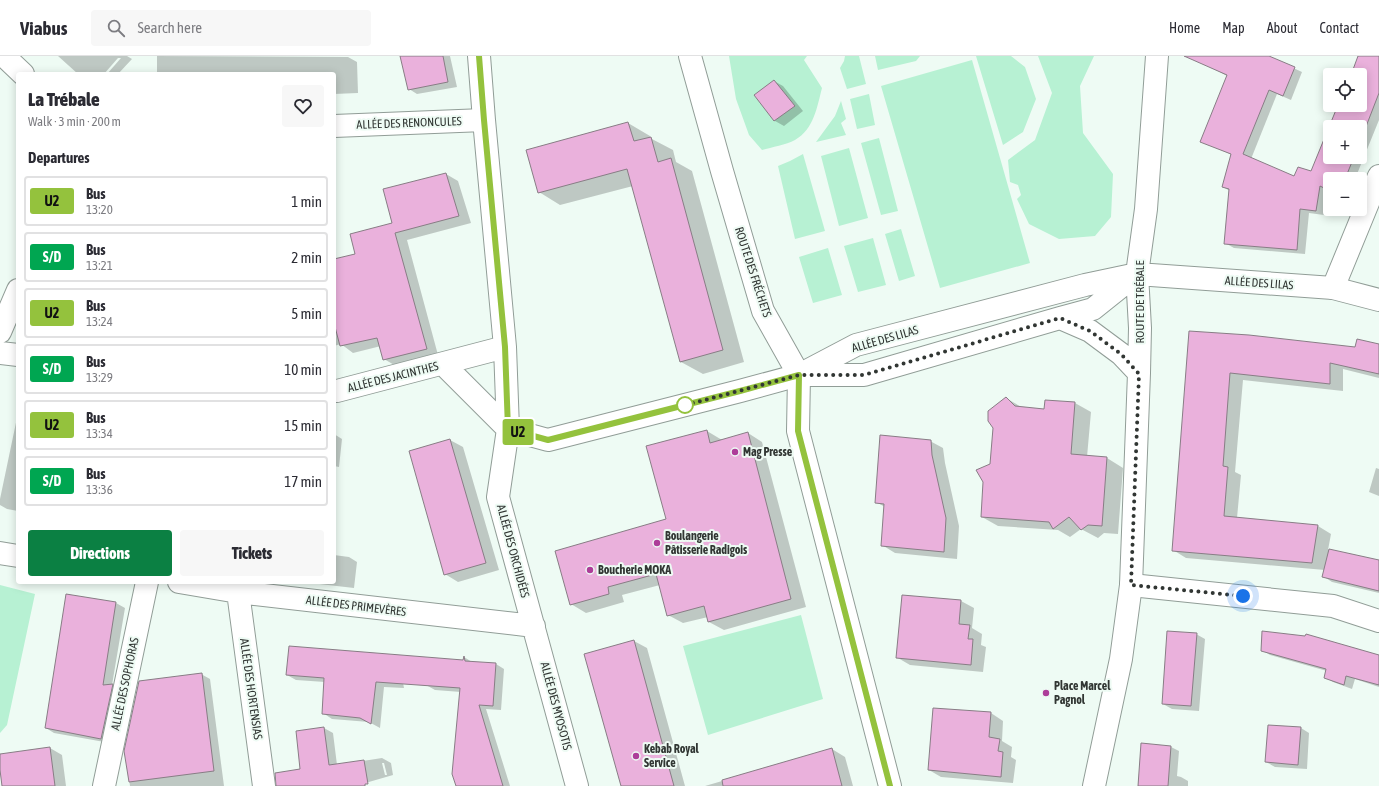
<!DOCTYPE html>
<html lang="en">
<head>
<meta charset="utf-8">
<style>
  body { margin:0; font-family:"Asap Condensed",sans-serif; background:#f7f7f7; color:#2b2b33; height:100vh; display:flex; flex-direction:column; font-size:15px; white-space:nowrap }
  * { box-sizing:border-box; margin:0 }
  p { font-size:13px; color:#7c7c81 }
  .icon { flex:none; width:22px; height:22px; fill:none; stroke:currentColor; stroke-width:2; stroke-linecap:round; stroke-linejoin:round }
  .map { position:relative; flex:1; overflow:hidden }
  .panel { position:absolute; left:16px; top:16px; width:320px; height:512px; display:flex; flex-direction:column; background:#fff; border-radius:4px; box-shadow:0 2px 10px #0003 }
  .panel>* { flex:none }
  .badge { padding:0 8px; border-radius:3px; font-size:14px; line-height:26px }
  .fabs { position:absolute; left:1323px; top:12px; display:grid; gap:8px }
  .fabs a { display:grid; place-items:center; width:44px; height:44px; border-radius:4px; background:#fff; box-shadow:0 2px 10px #0003; font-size:20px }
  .you { position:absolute; width:20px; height:20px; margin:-10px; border:3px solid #fff; border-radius:50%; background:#1a73e8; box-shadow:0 0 0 6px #1a73e833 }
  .map>.badge { position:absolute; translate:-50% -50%; box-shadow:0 0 0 2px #fff }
  h2 { padding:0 12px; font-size:15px; line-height:36px }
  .round { display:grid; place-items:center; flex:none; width:42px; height:42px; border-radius:4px; background:#f7f7f7 }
  .headline { display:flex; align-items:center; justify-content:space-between; height:68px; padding:0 12px }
  h1 { font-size:19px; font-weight:800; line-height:30px }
  .action { display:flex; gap:8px; margin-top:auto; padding:8px 12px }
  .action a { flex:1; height:46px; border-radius:4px; background:#0b8043; color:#fff; font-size:16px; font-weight:800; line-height:46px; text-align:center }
  .action a+a { background:#f7f7f7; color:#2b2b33 }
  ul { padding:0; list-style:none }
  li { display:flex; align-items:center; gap:12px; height:50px; margin:0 8px 6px; padding:0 4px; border:2px solid #e1e1e2; border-radius:4px }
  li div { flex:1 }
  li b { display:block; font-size:15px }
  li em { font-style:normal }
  li .badge { min-width:44px; font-weight:700; text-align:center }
  header { display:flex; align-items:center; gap:24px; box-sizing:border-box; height:56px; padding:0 20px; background:#fff; border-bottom:1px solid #e1e1e2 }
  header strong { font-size:19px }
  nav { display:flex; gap:22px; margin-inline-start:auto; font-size:14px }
  .search { width:280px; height:36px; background:#f7f7f7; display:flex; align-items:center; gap:10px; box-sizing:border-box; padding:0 14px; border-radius:4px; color:#7c7c81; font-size:15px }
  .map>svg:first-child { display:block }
  .green { fill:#b7f1d3 }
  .shadow { fill:#0003; fill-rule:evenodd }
  .building { fill:#eab1dc; stroke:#887d85 }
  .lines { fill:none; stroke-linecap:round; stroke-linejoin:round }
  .minor-casing { stroke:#919d97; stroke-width:24 }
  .tertiary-casing { stroke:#919d97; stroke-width:24 }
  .minor { stroke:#fff; stroke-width:22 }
  .tertiary { stroke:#fff; stroke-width:22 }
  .line-casing { stroke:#fff; stroke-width:9 }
  .line { stroke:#94c23d; stroke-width:6 }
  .walk { stroke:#313633; stroke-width:4; stroke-dasharray:0 7.2 }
  .stop-dot { fill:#fff; stroke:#94c23d; stroke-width:2 }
  .poi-dot { fill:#ad3d99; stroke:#eefbf4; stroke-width:1.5 }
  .labels { text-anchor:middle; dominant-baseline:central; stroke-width:4; stroke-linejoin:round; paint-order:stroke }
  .street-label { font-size:12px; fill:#313633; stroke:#eefbf4 }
  .poi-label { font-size:12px; font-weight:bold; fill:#313633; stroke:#eefbf4; text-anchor:start }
</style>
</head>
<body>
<header>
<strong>Viabus</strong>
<div class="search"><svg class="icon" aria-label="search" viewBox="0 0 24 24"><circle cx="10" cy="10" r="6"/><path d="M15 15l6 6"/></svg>Search here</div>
<nav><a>Home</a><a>Map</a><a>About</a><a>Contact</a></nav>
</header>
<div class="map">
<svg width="1379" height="730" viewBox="0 0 1379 730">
  <rect width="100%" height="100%" fill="#eefbf4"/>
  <path class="green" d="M 729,0 L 807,0 L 804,4 L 822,32 C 817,51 814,73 795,84 C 786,89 772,91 762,94 L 749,79 L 736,43 Z
    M 845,0 L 859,0 L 866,28 L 847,33 L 840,12 L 844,5 Z
    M 875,0 L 920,0 L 916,5 L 878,14 Z
    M 976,0 L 1011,0 L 1025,11 L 1036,43 L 1023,76 L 1003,89 Z
    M 1038,0 L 1094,0 L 1080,30 L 1083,77 L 1113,118 L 1111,161 L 1095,180 L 1059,183 L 1029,168 L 1017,143 L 1021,139 L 1018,129 L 1010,126 L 1008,104 L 1035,84 L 1052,37 Z
    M 972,4 L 1030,207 L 940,232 L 881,30 Z
    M 869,38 L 875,69 L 857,73 L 850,43 Z
    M 841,45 L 846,63 L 841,67 L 846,79 L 816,86 L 835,60 Z
    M 879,82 L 898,155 L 881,159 L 861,87 Z
    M 849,92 L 868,162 L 839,170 L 821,100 Z
    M 803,98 L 825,175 L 795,183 L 778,110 L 790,105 Z
    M 901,173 L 915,220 L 899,225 L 885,178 Z
    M 873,182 L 886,229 L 858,236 L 844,190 Z
    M 828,192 L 842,239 L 813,247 L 799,201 Z
    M 0,529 L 35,538 L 7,669 L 0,677 Z
    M 801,559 L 823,643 L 708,679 L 683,590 Z"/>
  <path class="shadow" d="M 58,0 L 127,0 L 132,3 L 118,18 L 107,18 L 121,2 L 118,2 L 104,18 L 78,18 Z
    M 157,0 L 348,1 L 357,6 L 358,37 L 334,38 L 334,18 L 157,18 Z
    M 402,0 L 450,0 L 457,31 L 417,38 L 409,33 Z
    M 1214,0 L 1267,0 L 1302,16 L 1291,44 L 1277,38 L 1251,103 L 1295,121 L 1311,117 L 1330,71 L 1330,101 L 1360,101 L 1360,71 L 1330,71 L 1339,49 L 1360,49 L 1360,19 L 1352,19 L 1359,0 L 1379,0 L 1379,64 L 1355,123 L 1330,123 L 1330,135 L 1328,134 L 1324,159 L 1309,157 L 1305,198 L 1234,192 L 1225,187 L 1230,135 L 1223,131 L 1232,99 L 1201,85 L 1227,20 L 1210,11 Z
    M 774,25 L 783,30 L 803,55 L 784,70 L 775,65 L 755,39 Z
    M 628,67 L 650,80 L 650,82 L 673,94 L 676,106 L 692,115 L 744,306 L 703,318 L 681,306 L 633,130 L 560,149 L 539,136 Z
    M 446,118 L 458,125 L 471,167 L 407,184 L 438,299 L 396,310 L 384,303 L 381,290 L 353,297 L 341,288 L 334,290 L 334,204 L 356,199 L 393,168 L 384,134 Z
    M 1190,276 L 1356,292 L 1379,289 L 1379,322 L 1343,313 L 1343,335 L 1243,324 L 1235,416 L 1241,419 L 1237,462 L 1318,470 L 1331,478 L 1328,494 L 1379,506 L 1379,537 L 1332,526 L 1323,520 L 1325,514 L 1186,502 L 1173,494 Z
    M 1006,342 L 1023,352 L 1045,354 L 1075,347 L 1091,356 L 1087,401 L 1107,402 L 1123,412 L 1118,478 L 1104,477 L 1098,482 L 1081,473 L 1070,481 L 1058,474 L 998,470 L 982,461 L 991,409 Z
    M 18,357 L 18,455 L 7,453 L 0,449 L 0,443 Z
    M 707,375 L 722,384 L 748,377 L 762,386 L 806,551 L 724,574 L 709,566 L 708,561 L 683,567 L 668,559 L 660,529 L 622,539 L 624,546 L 586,557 L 571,548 L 667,464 Z
    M 334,378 L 342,383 L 339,411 L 334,410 Z
    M 450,384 L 463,391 L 499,514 L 458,526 L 445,518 Z
    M 930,385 L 943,392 L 945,407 L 959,470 L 957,503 L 895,497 L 882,489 L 885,451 L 876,446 Z
    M 1376,412 L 1379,413 L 1379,440 L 1369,436 Z
    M 334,499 L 349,501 L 357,506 L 354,532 L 302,526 L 334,526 Z
    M 67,539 L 116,547 L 125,552 L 112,629 L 121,634 L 110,687 L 54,677 L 46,672 Z
    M 961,545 L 974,552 L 972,572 L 982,578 L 981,589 L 986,591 L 983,616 L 910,609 L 898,602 Z
    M 1196,578 L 1205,583 L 1199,655 L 1172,653 L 1163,648 Z
    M 634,585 L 647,592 L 685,730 L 622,730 Z
    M 1262,594 L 1379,600 L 1379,631 L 1355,623 L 1352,633 L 1333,626 L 1325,621 L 1327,615 L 1270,599 Z
    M 464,601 L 472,606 L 496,608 L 504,613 L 501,654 L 486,653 L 510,730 L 457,730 L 461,636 L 435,634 L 426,629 L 463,606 Z
    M 399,605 L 404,632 L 384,631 L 380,672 L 369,666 L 332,663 L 323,657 L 325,626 L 296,624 L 287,619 Z
    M 201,618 L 210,623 L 224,730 L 130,730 L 125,695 Z
    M 991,657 L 1003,665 L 1002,685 L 1012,691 L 1011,701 L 1016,704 L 1013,727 L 941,721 L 929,714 Z
    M 324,672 L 333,677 L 337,709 L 382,702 L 391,707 L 393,719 L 355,730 L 303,730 ZM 382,707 L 384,707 L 387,719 L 385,719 Z
    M 1301,672 L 1309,677 L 1307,713 L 1275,711 L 1266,706 Z
    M 1142,688 L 1171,691 L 1179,695 L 1177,720 L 1181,721 L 1188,725 L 1188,730 L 1138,730 Z
    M 50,692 L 62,699 L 66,730 L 3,730 L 0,699 Z
    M 832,693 L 845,701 L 853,730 L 705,730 Z"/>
  <path class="building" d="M 400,0 L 443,0 L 448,26 L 408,34 Z
    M 1184,0 L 1269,0 L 1295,11 L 1283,40 L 1269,34 L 1243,98 L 1294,120 L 1298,111 L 1311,115 L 1338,49 L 1360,49 L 1360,19 L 1351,19 L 1358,0 L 1379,0 L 1379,37 L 1360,86 L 1360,71 L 1330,71 L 1330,101 L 1354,101 L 1345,123 L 1330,123 L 1330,135 L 1320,130 L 1316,155 L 1300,153 L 1297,194 L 1224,188 L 1229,133 L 1222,131 L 1231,98 L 1200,86 L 1227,19 Z
    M 774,24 L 795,50 L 774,65 L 754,39 Z
    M 628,66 L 634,85 L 651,81 L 658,106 L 671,102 L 723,294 L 680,306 L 627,113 L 538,137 L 526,94 Z
    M 446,117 L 459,160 L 395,177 L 427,293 L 383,304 L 377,282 L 340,290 L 334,267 L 334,203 L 355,198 L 350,178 L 392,167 L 383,133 Z
    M 1189,275 L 1249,279 L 1355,291 L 1357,283 L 1379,288 L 1379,318 L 1330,307 L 1330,328 L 1230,317 L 1223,410 L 1228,411 L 1224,460 L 1318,469 L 1312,507 L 1172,495 Z
    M 1006,341 L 1015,350 L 1044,353 L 1045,344 L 1075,346 L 1071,398 L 1107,401 L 1102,470 L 1088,469 L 1081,474 L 1069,461 L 1053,473 L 1049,466 L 981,461 L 983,426 L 976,414 L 990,408 L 993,372 L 988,365 L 988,355 Z
    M 707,374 L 710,387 L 748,376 L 791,543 L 708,566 L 704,550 L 667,560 L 656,518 L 608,531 L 609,538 L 570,549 L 555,495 L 666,463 L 646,390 Z
    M 880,379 L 931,384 L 932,399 L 946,462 L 944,496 L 881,490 L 884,448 L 875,447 Z
    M 450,383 L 486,507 L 444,519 L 409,395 Z
    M 1329,493 L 1379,504 L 1379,535 L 1322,521 Z
    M 66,538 L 116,546 L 103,629 L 113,628 L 101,683 L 45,672 Z
    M 902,539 L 961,544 L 959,568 L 970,569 L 968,583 L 973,583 L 971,609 L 896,602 Z
    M 1167,575 L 1197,577 L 1191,650 L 1162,648 Z
    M 1262,575 L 1305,580 L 1306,578 L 1379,599 L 1379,629 L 1346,620 L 1344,629 L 1324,622 L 1326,613 L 1261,595 Z
    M 634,584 L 674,730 L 621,730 L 584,598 Z
    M 289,590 L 463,604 L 464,600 L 465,605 L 496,607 L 493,650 L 479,649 L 503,730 L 456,730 L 452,718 L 460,632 L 376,626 L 371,668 L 360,662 L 322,658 L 324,622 L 286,619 Z
    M 202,617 L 214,715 L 129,726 L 124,695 L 139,625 Z
    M 933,652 L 991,656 L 989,681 L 1000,683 L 998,695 L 1003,696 L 1001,721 L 928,714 Z
    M 1268,669 L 1301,671 L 1298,709 L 1265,706 Z
    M 324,671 L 329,709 L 364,704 L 368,728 L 365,728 L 365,730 L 276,730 L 275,717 L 300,713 L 296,675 Z
    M 1141,687 L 1171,690 L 1168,730 L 1138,730 Z
    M 50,691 L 55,730 L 2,730 L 0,714 L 0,698 Z
    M 832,692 L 842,730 L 723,730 L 722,724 Z"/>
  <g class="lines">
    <defs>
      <path id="minor" d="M 4,0 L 23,18
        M 479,0 L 484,64 L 505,291 L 508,373 L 498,441 L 577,730
        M 334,70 L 484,64
        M 1333,232 L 1379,120
        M 0,276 L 18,234
        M 0,297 L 18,299
        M 443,308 L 508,373 L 548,384 L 740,335 L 799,319
        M 334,335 L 337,335 L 505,291
        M 0,497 L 18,500
        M 179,526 L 238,536 L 534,570
        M 1131,529 L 1333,550 L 1379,565
        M 238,536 L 264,730
        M 104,730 L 147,526"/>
      <path id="tertiary" d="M 690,0 L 722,115 L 763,255 L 799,319 L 798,375 L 890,730
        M 1060,262 L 1090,275 L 1121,298 L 1139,317
        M 799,319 L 856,289 L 1085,229 L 1137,218 L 1333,232 L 1379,244
        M 802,319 L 864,319 L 1060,262 L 1093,253 L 1133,221
        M 1094,730 L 1121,603 L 1131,529 L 1139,317 L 1140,272 L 1137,218 L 1146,153 L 1157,0"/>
    </defs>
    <use href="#minor" class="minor-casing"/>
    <use href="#tertiary" class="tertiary-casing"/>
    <use href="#minor" class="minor"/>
    <use href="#tertiary" class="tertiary"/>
  </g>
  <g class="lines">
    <defs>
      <path id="line" d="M 479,0 L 484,64 L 505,291 L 508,373 L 548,384 L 740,335 L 799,319 L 798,375 L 890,730"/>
    </defs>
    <use href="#line" class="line-casing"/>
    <use href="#line" class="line"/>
    <path class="walk" d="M 685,349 L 682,350 L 799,319 L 864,319 L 1060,262 L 1090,275 L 1121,298 L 1139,318 L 1131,529 L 1243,540"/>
  </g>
  <circle class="stop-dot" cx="685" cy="349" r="8"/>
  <g class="poi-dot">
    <circle cx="735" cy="396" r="4"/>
    <circle cx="657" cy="487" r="4"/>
    <circle cx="590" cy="514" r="4"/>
    <circle cx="1046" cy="637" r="4"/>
    <circle cx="636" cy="700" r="4"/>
  </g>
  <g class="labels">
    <g class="street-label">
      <text transform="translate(409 67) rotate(-2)">ALLÉE DES RENONCULES</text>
      <text transform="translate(753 216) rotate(72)">ROUTE DES FRÉCHETS</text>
      <text transform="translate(1259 227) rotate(4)">ALLÉE DES LILAS</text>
      <text transform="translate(1140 246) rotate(-90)">ROUTE DE TRÉBALE</text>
      <text transform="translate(885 283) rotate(-16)">ALLÉE DES LILAS</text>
      <text transform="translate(393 321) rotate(-14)">ALLÉE DES JACINTHES</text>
      <text transform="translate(513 495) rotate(75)">ALLÉE DES ORCHIDÉES</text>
      <text transform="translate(356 550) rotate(7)">ALLÉE DES PRIMEVÈRES</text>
      <text transform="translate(125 628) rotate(-78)">ALLÉE DES SOPHORAS</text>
      <text transform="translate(251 633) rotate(82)">ALLÉE DES HORTENSIAS</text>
      <text transform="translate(556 650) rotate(75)">ALLÉE DES MYOSOTIS</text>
    </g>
    <g class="poi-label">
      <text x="743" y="396">Mag Presse</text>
      <text x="665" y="480">Boulangerie<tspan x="665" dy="14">Pâtisserie Radigois</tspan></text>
      <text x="598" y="514">Boucherie MOKA</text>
      <text x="1054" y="630">Place Marcel<tspan x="1054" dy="14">Pagnol</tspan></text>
      <text x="644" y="693">Kebab Royal<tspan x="644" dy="14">Service</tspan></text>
    </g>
  </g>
</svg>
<div class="fabs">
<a><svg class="icon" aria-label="locate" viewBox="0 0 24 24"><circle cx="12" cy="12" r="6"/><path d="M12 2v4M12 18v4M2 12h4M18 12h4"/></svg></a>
<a>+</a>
<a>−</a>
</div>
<div class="you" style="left:1243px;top:540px"></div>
<b class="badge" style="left:518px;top:376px;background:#94c23d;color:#111">U2</b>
<section class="panel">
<div class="headline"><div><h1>La Trébale</h1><p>Walk · 3 min · 200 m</p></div><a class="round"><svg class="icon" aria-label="heart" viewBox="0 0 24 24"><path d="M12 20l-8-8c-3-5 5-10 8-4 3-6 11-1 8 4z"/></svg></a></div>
<h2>Departures</h2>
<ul>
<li><span class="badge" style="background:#94c23d;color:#111">U2</span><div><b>Bus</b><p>13:20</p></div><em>1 min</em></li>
<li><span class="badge" style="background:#00a651;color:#fff">S/D</span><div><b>Bus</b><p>13:21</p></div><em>2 min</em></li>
<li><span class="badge" style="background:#94c23d;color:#111">U2</span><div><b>Bus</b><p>13:24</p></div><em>5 min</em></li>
<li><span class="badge" style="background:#00a651;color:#fff">S/D</span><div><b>Bus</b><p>13:29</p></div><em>10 min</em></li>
<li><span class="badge" style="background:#94c23d;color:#111">U2</span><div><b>Bus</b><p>13:34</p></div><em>15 min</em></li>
<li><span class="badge" style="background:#00a651;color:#fff">S/D</span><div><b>Bus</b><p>13:36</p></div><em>17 min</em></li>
</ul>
<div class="action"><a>Directions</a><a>Tickets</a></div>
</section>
</div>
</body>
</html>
